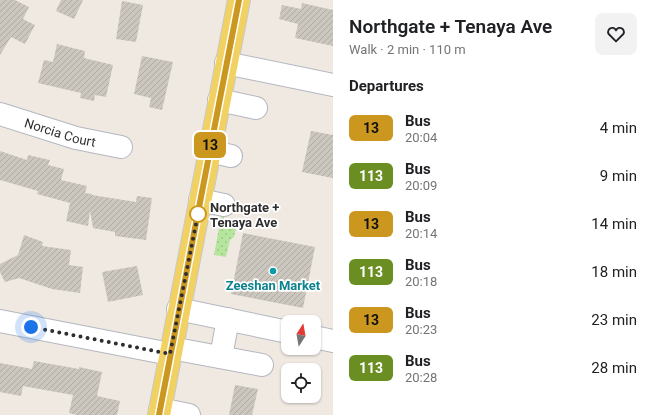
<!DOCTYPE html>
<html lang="en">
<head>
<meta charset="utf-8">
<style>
  body { margin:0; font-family:Roboto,sans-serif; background:#f2f2f2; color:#202124; height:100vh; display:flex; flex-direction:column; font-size:15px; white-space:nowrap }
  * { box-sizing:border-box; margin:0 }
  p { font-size:13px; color:#757577 }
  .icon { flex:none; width:22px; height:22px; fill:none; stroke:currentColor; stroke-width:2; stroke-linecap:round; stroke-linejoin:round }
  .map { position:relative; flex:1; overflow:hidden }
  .sheet { display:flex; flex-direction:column; background:#fff; width:320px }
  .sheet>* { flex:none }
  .badge { padding:0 8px; border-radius:6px; font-size:14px; line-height:26px }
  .needle { width:26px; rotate:11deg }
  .tools { position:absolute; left:281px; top:315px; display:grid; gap:8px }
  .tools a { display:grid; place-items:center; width:40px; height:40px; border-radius:8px; background:#fff; box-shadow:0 1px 3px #0004; font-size:20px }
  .you { position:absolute; width:20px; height:20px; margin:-10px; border:3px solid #fff; border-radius:50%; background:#1a73e8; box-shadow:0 0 0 6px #1a73e833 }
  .map>.badge { position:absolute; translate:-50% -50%; box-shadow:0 0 0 2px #fff }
  h2 { padding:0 16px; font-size:15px; line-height:36px }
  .round { display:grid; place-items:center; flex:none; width:42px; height:42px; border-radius:8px; background:#f2f2f2 }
  .overview { display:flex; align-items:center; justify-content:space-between; height:68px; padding:0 16px }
  h1 { font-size:19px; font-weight:600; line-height:30px }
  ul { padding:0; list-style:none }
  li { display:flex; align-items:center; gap:12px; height:48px; padding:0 16px }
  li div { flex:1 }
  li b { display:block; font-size:15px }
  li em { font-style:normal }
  li .badge { min-width:44px; font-weight:700; text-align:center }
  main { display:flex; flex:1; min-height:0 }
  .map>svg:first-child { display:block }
  .grass { fill:url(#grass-dots) }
  .building { fill:url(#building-hatch) }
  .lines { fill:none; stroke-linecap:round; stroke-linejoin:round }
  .minor-casing { stroke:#b4b7c1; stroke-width:24 }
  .major-casing { stroke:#c9c9c9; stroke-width:24 }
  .minor { stroke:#fff; stroke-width:22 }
  .major { stroke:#f2d163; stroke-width:22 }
  .line-casing { stroke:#fff; stroke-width:9 }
  .line { stroke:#cb971e; stroke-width:6 }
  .walk { stroke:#2e2e2e; stroke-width:4; stroke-dasharray:0 7.2 }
  .stop-dot { fill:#fff; stroke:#cb971e; stroke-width:2 }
  .culture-dot { fill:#0f9aa8; stroke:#fff; stroke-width:1.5 }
  .labels { text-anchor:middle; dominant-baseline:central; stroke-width:3.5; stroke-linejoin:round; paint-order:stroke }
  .street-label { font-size:13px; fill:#2e2e2e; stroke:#fff }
  .stop-label { font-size:13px; font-weight:bold; fill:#2e2e2e; stroke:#fff; text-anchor:start }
  .culture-label { font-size:13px; font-weight:bold; fill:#0d838f; stroke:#fff }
</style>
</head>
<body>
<main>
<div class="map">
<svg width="333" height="415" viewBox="0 0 333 415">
  <defs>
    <pattern id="grass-dots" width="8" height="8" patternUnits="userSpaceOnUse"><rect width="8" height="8" fill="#b6e59e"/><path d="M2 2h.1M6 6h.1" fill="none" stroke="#9dc588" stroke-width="1.8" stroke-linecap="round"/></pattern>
    <pattern id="building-hatch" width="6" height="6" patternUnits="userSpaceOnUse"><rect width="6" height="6" fill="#cbc7bf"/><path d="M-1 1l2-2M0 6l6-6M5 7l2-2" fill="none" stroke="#afaba4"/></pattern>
  </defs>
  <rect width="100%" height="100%" fill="#efe9e1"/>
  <path class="grass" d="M 222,212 L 225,213 L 223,226 L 236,228 L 234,237 L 230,240 L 226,257 L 214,255 Z"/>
  <path class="building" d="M 0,0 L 15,0 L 29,7 L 23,19 L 35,25 L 25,44 L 11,37 L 0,55 Z
    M 61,0 L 83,0 L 74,19 L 56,11 Z
    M 122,1 L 143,5 L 136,42 L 116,39 Z
    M 302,3 L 333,10 L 333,46 L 295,38 L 298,24 L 279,19 L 282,5 L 301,9 Z
    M 57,44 L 85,51 L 84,58 L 113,65 L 106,97 L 95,95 L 94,101 L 80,98 L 81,93 L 38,83 L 44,60 L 53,62 Z
    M 142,56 L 173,62 L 162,110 L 149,107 L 151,98 L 134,94 Z
    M 311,131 L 333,135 L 333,178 L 302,172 Z
    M 0,151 L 27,160 L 28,155 L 50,160 L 48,165 L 64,169 L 61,180 L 87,186 L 85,193 L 92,194 L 92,195 L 136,202 L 137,196 L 152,198 L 146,240 L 115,236 L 115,232 L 93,228 L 90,211 L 88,226 L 66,221 L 70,203 L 37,194 L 38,191 L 0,180 Z
    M 243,233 L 315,247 L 303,308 L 231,294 Z
    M 24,235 L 43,242 L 42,246 L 71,250 L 69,265 L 83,267 L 80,293 L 52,289 L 19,278 L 5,282 L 0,272 L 0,264 L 18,255 Z
    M 137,266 L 143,295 L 108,302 L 102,272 Z
    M 34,361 L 79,369 L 79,367 L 102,372 L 97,396 L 120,401 L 117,415 L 77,415 L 69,413 L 73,395 L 23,386 L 21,396 L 0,392 L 0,363 L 32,369 Z
    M 235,385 L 258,389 L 252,415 L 229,415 Z"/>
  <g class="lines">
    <defs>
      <g id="minor">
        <path d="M 226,63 L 333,85"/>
        <path d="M 219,100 L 256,108"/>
        <path id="s1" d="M 0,114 L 76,138 L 121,147"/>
        <path d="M 209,151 L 231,156"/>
        <path d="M 200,200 L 224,205"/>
        <path d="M 178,309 L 288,332"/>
        <path d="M 0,321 L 170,354"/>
        <path d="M 314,337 L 333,341"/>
        <path d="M 171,348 L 262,365"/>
        <path d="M 221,357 L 228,319"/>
        <path d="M 160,409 L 189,415"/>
      </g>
      <path id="major" d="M 159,415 L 239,0"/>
    </defs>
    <use href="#minor" class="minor-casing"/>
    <use href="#major" class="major-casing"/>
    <use href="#minor" class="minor"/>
    <use href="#major" class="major"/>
  </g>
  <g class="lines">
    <defs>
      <path id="line" d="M 159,415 L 239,0"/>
    </defs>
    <use href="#line" class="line-casing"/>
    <use href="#line" class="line"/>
    <path class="walk" d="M 31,327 L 170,354 L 198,214"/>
  </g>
  <circle class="stop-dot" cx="198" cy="214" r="8"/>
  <circle class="culture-dot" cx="273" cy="271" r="4"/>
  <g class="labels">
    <g class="street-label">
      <text stroke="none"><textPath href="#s1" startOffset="63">Norcia Court</textPath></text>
    </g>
    <g class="stop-label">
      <text x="210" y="207">Northgate +<tspan x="210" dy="15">Tenaya Ave</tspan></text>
    </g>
    <g class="culture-label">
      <text x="273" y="285">Zeeshan Market</text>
    </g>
  </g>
</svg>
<div class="tools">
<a><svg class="needle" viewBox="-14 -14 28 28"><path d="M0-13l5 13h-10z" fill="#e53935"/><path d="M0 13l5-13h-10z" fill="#757577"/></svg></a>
<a><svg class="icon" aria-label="locate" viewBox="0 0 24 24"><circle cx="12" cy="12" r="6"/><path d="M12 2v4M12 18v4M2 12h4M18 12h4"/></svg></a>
</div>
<div class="you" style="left:31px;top:327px"></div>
<b class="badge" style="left:210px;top:145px;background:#cb971e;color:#111">13</b>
</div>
<section class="sheet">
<div class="overview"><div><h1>Northgate + Tenaya Ave</h1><p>Walk · 2 min · 110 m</p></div><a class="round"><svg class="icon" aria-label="heart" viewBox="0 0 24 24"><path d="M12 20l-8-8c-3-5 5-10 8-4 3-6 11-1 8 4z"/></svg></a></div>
<h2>Departures</h2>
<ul>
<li><span class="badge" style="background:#cb971e;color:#111">13</span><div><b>Bus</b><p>20:04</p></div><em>4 min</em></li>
<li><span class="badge" style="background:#6b8e23;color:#fff">113</span><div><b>Bus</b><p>20:09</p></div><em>9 min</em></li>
<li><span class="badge" style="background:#cb971e;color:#111">13</span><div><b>Bus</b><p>20:14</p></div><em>14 min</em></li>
<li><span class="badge" style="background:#6b8e23;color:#fff">113</span><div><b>Bus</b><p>20:18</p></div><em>18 min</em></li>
<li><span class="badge" style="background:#cb971e;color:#111">13</span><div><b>Bus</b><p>20:23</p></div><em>23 min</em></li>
<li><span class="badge" style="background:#6b8e23;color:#fff">113</span><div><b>Bus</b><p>20:28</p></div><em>28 min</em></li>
</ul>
</section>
</main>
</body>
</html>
